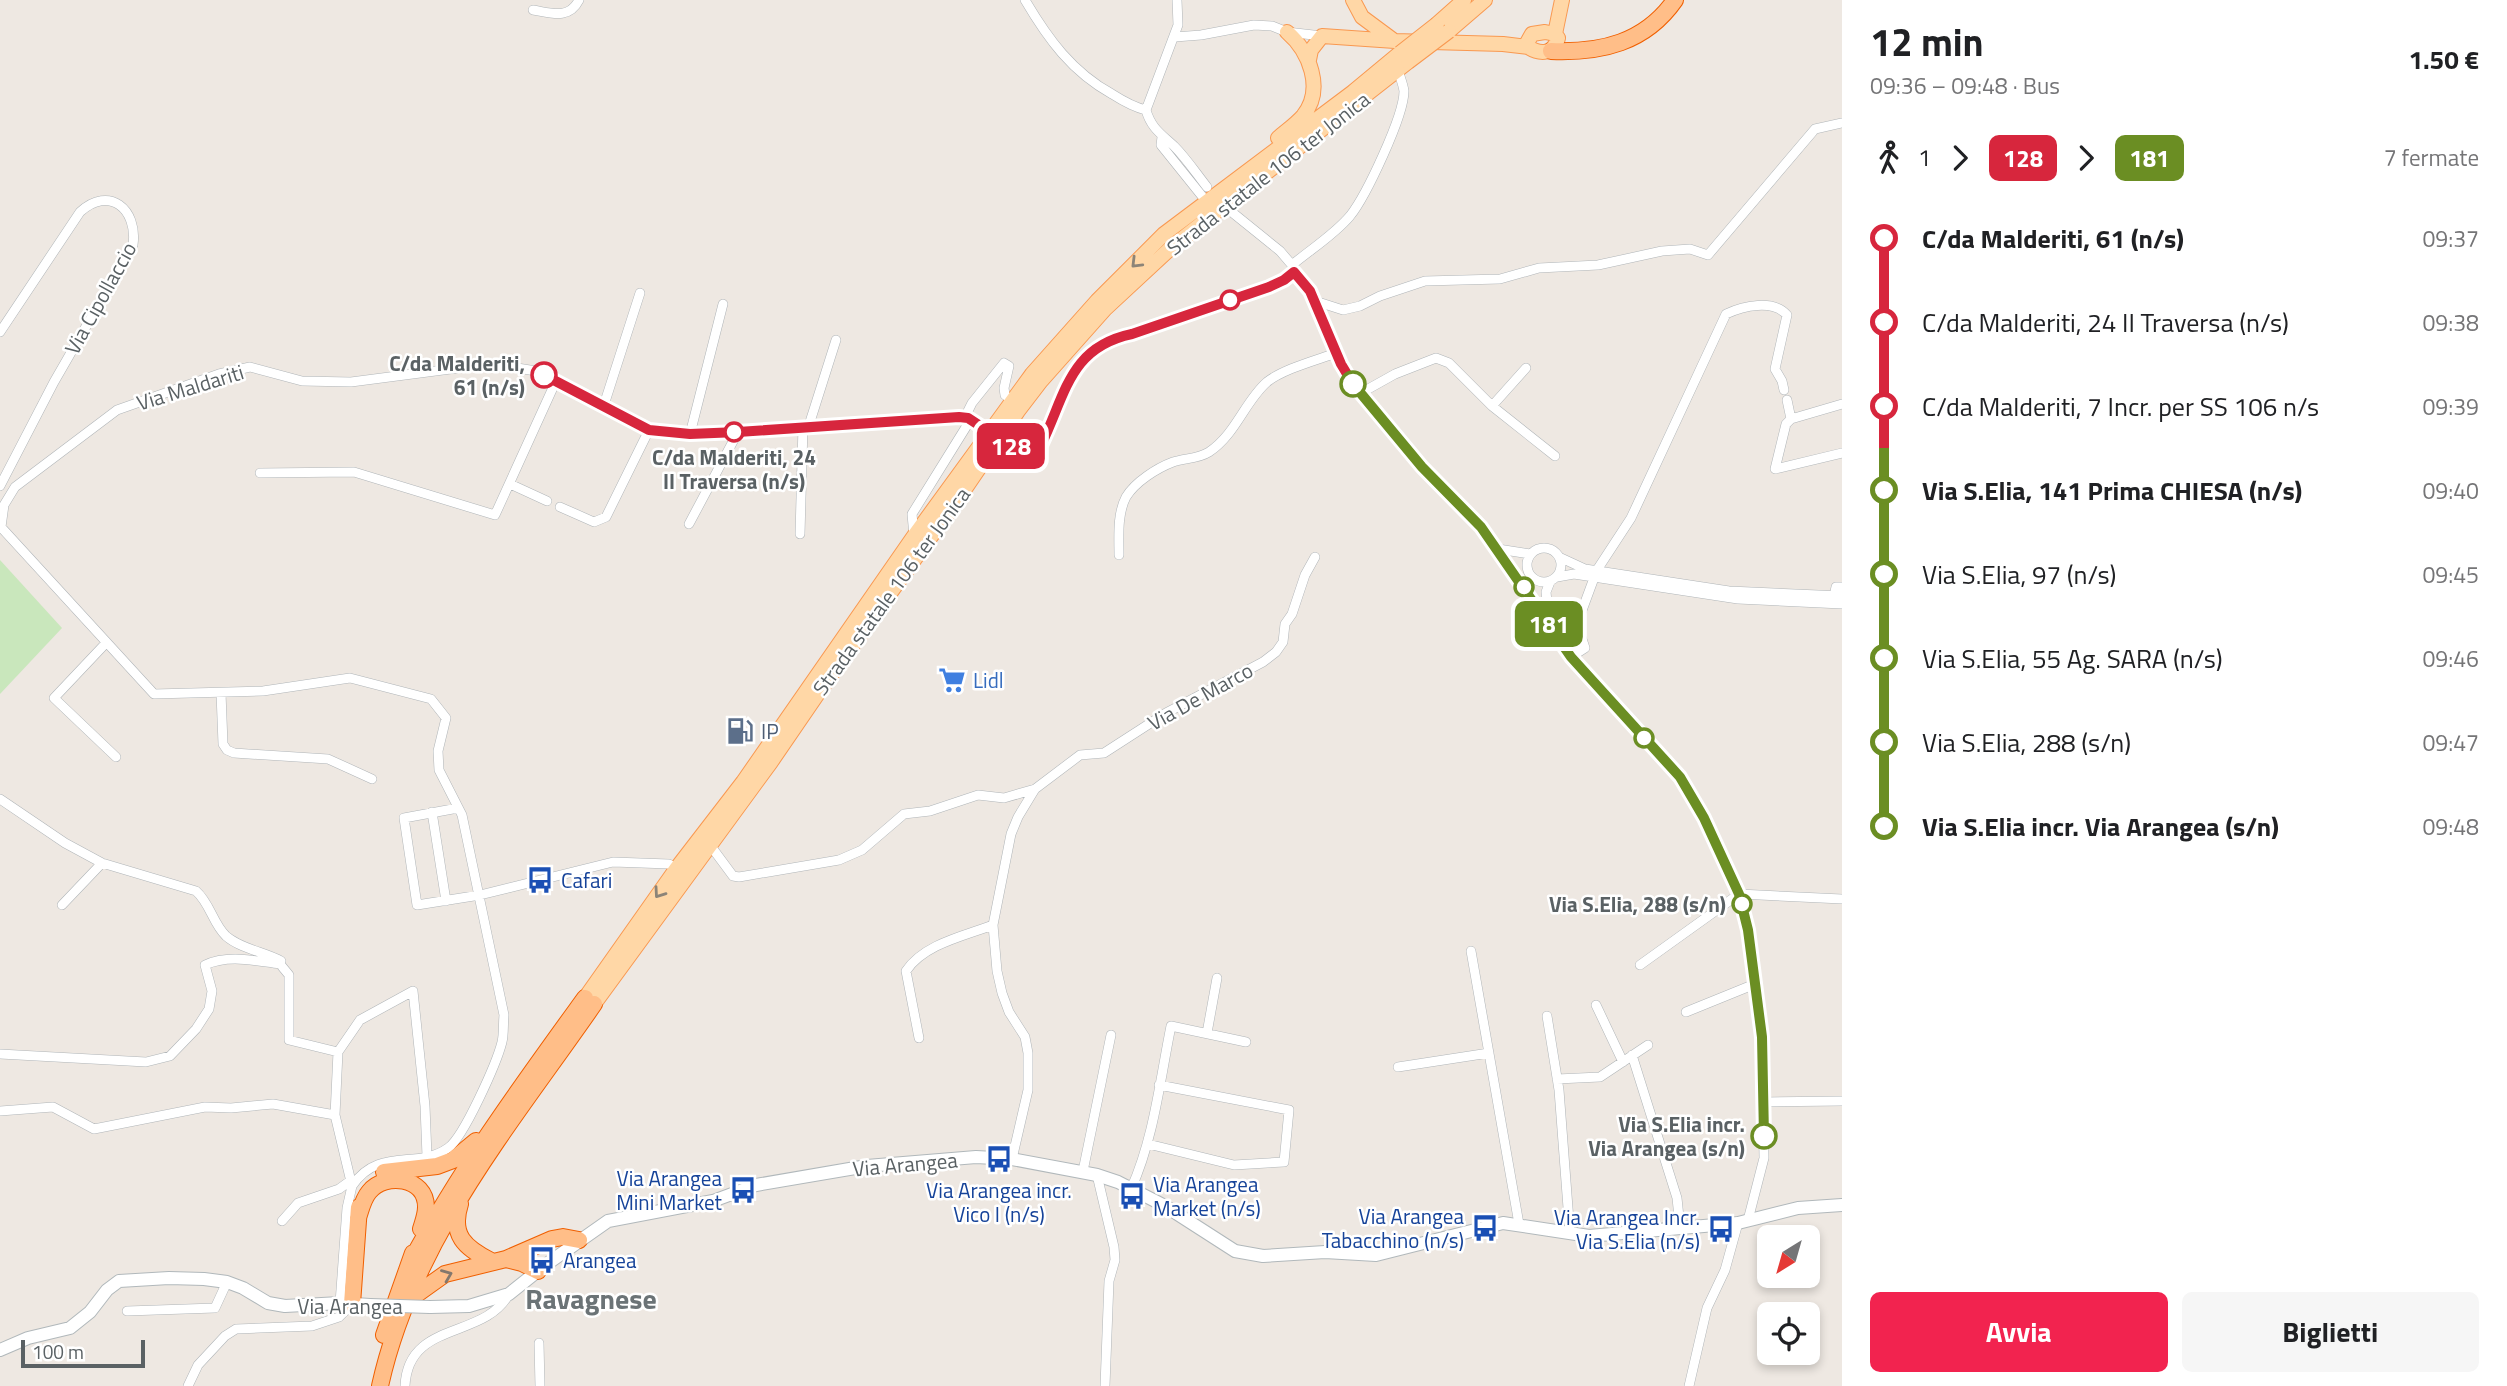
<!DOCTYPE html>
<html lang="it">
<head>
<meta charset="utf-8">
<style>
  body { margin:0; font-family:"Titillium Web",sans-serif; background:#f6f6f6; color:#202124; height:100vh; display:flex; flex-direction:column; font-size:26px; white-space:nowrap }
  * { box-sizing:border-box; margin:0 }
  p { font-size:23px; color:#757577 }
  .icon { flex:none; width:38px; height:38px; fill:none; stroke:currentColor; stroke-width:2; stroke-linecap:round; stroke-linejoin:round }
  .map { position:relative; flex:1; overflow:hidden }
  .details { display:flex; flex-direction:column; background:#fff; width:665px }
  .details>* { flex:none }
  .badge { padding:0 14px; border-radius:10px; font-size:24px; line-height:46px }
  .needle { width:46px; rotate:217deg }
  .tools { position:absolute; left:1757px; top:1225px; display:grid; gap:14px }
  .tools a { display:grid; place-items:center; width:63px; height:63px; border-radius:10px; background:#fff; box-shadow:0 4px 10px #0003; font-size:35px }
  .scale { position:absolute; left:21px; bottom:18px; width:124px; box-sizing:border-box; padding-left:7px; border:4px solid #5a6164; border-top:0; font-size:19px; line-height:24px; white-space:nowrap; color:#5a6164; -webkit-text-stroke:5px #fff; paint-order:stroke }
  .map>.badge { position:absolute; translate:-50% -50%; box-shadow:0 0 0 4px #fff }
  .legs { display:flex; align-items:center; gap:10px; height:77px; padding:0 28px; font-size:23px }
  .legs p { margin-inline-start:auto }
  .overview { display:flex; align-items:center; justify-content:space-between; height:119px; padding:0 28px }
  h1 { font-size:38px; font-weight:700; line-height:52px }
  .button { display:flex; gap:14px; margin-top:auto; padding:14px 28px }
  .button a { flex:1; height:80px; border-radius:10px; background:#f2234f; color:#fff; font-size:28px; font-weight:700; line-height:80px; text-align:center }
  .button a+a { background:#f6f6f6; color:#202124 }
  ul { padding:0 28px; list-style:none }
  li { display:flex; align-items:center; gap:24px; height:84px; font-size:26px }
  li i { display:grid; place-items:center; width:10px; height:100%; margin:0 9px; background:currentColor }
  li i::after { content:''; width:18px; height:18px; margin:-9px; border:5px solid; border-radius:50%; background:#fff }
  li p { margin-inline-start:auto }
  li:first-child i { background:linear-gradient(#0000 50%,currentColor 0) }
  li:last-child i { background:linear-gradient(currentColor 50%,#0000 0) }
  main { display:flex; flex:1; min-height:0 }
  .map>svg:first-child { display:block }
  .green { fill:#c9e7bc }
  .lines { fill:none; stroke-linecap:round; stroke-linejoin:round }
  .street-casing { stroke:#b0b5b8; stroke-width:10 }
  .secondary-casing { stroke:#b1b8bb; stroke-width:14 }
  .primary-casing { stroke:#f99850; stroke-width:16 }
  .highway-casing { stroke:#f05f00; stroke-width:18 }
  .street { stroke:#fff; stroke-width:9 }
  .secondary { stroke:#fff; stroke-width:12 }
  .primary { stroke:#ffd7a6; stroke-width:14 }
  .highway { stroke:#ffbe88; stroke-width:16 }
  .street-bridge-casing { stroke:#b0b5b8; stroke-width:10; stroke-linecap:butt }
  .secondary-bridge-casing { stroke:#b1b8bb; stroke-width:14; stroke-linecap:butt }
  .primary-bridge-casing { stroke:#f99850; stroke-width:16; stroke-linecap:butt }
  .street-bridge { stroke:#fff; stroke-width:9 }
  .secondary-bridge { stroke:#fff; stroke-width:12 }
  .primary-bridge { stroke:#ffd7a6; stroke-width:14 }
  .oneway { stroke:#8c8478 }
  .oneway2 { stroke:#83786d }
  .line-1-casing { stroke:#fff; stroke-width:16 }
  .line-2-casing { stroke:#fff; stroke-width:16 }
  .line-1 { stroke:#d7263d; stroke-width:10 }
  .line-2 { stroke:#6b8e23; stroke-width:10 }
  .stop-1-dot { fill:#fff; stroke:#d7263d; stroke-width:3.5 }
  .stop-2-dot { fill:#fff; stroke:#6b8e23; stroke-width:3.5 }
  .labels { text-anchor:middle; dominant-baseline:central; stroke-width:5; stroke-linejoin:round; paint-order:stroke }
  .street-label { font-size:21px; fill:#5a6164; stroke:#fff }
  .stop-label { font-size:21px; font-weight:bold; fill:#5a6164; stroke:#fff; text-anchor:end }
  .shop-label { font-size:21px; fill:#366cbe; stroke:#fff; text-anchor:start }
  .service-label { font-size:21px; fill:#4e5e75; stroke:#fff; text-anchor:start }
  .transit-label { font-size:21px; fill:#164399; stroke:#fff; text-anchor:start }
  .district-label { font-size:28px; font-weight:bold; fill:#6b7376; stroke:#fff }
</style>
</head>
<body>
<main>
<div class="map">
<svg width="1842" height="1386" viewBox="0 0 1842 1386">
  <rect width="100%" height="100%" fill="#eee8e2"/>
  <path class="green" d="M 0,560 L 62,628 L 0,694 Z"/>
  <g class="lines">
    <defs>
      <path id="street" d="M 1025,0 C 1048,39 1072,72 1112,94 C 1123,101 1133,107 1146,110
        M 533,10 C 551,13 569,20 579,0
        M 1175,37 L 1201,35 L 1254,25 L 1272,26 L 1287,32 L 1322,36
        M 1146,110 L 1178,25 L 1177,0
        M 1146,110 C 1151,128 1161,134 1174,146 C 1186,158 1196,173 1207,187
        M 1162,137 L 1161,145 L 1206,201
        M 1228,209 L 1280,251 L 1292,265 L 1294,272 L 1310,291 L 1350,380 L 1422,467 L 1481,527 L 1571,657 L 1680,777 L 1704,818 L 1739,894 L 1748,930 L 1762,1037 L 1764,1158 L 1748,1220
        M 1292,265 C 1311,249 1334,235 1350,216 C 1366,196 1404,116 1404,91 C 1403,84 1400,77 1398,70
        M 1315,301 L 1343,310 L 1360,306 L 1380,296 L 1425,281 L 1500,279 L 1539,268 L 1598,265 L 1662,251 L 1690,249 L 1708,255 L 1815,129 L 1842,123
        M 0,332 L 80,212 C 109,185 138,209 133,245 L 54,382 L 0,486
        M 1361,393 L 1395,374 L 1436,358 L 1449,363 L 1492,406 L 1555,456
        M 1787,400 L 1791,419 L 1786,424 L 1775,469 L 1842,453
        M 1492,406 L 1526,368
        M 603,408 L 640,293
        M 1791,419 L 1842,404
        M 809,425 L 836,340
        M 690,434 L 723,304
        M 1012,447 C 1022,454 1028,457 1039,448 C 1068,398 1065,348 1132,334 L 1269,287 L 1284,280 L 1294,272
        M 260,473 L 354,472 L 495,515 L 556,381
        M 510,484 L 547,501
        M 560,507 L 594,522 L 606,517 L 649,430
        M 689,524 L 738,432
        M 0,526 L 154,694 L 263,691 L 350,678 L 431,699 L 446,718 L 438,751 L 439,770 L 462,815 L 504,1015 C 503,1024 504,1034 502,1042 C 497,1062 464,1137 448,1148 C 417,1170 379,1146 352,1186
        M 1,527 L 4,505 L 15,487 L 117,410 L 219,374 L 250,367 L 302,381 L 351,382 L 466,367 L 511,367 L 536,371 L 649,430 L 690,434 L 959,417 L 968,418 L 975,423
        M 800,534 L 803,426
        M 914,536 L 912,514 L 966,427 L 967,413 L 972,403 L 1004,363 L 1009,366 L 1004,388 L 1005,395 L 1012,400
        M1527 565a17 17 0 1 1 34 0a17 17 0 1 1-34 0Z
        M 1498,549 L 1530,554
        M 1119,555 C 1119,537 1117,514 1126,497 C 1135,482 1157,468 1173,462 C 1185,458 1198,459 1209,452 C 1236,434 1245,401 1267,382 C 1283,369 1317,360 1336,353
        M 1559,557 L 1585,569 L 1729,591 L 1842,596
        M 1597,570 L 1631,518 L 1726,314 C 1743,306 1773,299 1787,315 L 1775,369 L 1782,381 L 1784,390
        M 1557,577 L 1574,574 L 1738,599 L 1842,604
        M 1834,596 L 1836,587 L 1842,587
        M 1549,622 L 1546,592 L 1550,582
        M 106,643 L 54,698 L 116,757
        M 1571,657 L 1585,648 L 1577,624 L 1594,578
        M 221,693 L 223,744 L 227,750 L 234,753 L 328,759 L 372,779
        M 0,799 L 65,843 L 102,863 L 196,891 C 210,903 213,924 226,936 C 241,949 265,952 281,961
        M 458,808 L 404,818 L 417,905 L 480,895 L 613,862 L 669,864 L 676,869
        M 432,812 L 446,901
        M 710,845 L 733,876 L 739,877 L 839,860 L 862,850 L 904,814 L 930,811 L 978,795 L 1004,798 L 1035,789
        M 62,905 L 102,863
        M 1471,951 L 1519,1224
        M 1640,965 L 1739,894 L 1842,899
        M 1596,1005 L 1623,1062
        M 1686,1012 L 1755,984
        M 1547,1016 L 1559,1090 L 1570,1234
        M 1207,1033 L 1217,978
        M 919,1038 L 906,971 C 924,944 964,936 993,925
        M 0,1054 L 146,1062 L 170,1056 L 196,1029 L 209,1009 L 212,991 L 205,965 C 229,954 255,961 280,964 L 289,975 L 289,1040 L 338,1052
        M 1632,1055 L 1677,1198 L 1680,1227
        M 1398,1067 L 1489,1053
        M 1557,1079 L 1600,1077 L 1648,1045
        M 1764,1102 L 1842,1101
        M 0,1111 L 53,1107 L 94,1129 L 205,1107 L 231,1108 L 273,1104 L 335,1115
        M 1148,1144 L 1234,1165 L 1284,1162 L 1289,1110 L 1159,1085
        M 1012,1159 L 1028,1090 L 1028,1053 L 1025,1037 L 1009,1012 L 1002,993 L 997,971 L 993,925 L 1011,834 L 1018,817 L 1035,789 L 1080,755 L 1104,753 L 1166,713 L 1263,662 L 1276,652 L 1283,642 L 1285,624 L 1292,614 L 1305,575 L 1315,557
        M 1083,1171 L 1111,1035
        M 1097,1175 L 1114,1247 L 1115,1260 L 1109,1281 L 1105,1386
        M 1131,1189 C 1154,1138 1160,1080 1171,1026 L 1246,1042
        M 282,1221 L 298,1203 L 339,1189 L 350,1181
        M 340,1303 L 347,1208 L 352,1186 L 335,1115 L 338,1052 L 360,1020 L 413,991 L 425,1106 L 427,1156
        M 127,1311 L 215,1308 L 227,1282
        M 539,1343 L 540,1386
        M 188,1386 L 198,1365 L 225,1336 L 236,1329 L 312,1326 L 339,1317 L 352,1304
        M 405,1386 C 408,1320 484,1340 509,1294
        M 1689,1386 L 1707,1308 L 1725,1270 L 1738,1223"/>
      <path id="secondary" d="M 430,1307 L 469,1306 L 509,1294 L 544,1266 L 608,1221 L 713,1201 L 756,1185 L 867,1166 L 976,1157 L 1012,1159 L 1097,1175 L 1118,1182 L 1165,1206 L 1235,1251 L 1263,1256 L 1325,1252 L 1376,1255 L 1503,1223 L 1589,1236 L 1738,1223 L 1798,1208 L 1842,1205
        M 0,1350 L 28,1338 L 70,1328 L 90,1312 L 107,1290 L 119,1281 L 169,1278 L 204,1279 L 227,1282 L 243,1288 L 268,1303 L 285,1306 L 340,1303 L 370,1305"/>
      <path id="primary" d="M 1353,0 L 1362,17 L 1393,40
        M 1437,24 L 1464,0
        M 1449,31 L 1485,0
        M 1545,32 L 1555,34 L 1558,38 C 1554,54 1541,55 1528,47 L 1527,43 L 1532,34 Z
        M 1555,34 L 1562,0
        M 1309,60 L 1311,50 L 1322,36 L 1395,41 L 1503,44 L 1528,47
        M 1278,138 C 1286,131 1296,124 1303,116 C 1325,89 1309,51 1287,32
        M 585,998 L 676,869 L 743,782 L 914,536 L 1032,374 L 1097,301 L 1164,234 L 1353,92 L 1400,53
        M 594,1004 L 771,762 L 821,689 L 958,499 L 1018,411 L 1041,381 L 1105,309 L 1174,245 L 1408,62"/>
      <path id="highway" d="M 1551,51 C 1601,53 1645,43 1675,0
        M 384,1172 L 437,1166 L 453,1160 L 476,1141
        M 460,1204 C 450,1235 465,1248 491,1261
        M 358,1218 C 361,1209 363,1199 369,1192 C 385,1172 426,1177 426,1207 C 426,1215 423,1222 421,1229
        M 506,1259 L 522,1263 L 538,1271
        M 410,1263 C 461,1168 522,1085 585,998
        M 410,1299 L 445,1274 L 506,1259 L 552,1239 L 563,1237 L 579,1240
        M 352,1304 L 359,1207
        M 384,1335 L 413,1253
        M 380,1386 C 412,1240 511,1124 594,1004"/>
    </defs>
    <use href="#street" class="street-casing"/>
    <use href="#secondary" class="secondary-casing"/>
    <use href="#primary" class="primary-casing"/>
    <use href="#highway" class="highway-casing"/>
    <use href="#street" class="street"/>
    <use href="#secondary" class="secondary"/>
    <use href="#primary" class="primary"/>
    <use href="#highway" class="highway"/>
    <defs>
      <path id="street-bridge" d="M 975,423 L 1012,447"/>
      <path id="secondary-bridge" d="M 370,1305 L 430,1307"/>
      <path id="primary-bridge" d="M 1400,53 L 1437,24
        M 1408,62 L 1449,31"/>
    </defs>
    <use href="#street-bridge" class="street-bridge-casing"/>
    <use href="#secondary-bridge" class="secondary-bridge-casing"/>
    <use href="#primary-bridge" class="primary-bridge-casing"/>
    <use href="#street-bridge" class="street-bridge"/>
    <use href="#secondary-bridge" class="secondary-bridge"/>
    <use href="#primary-bridge" class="primary-bridge"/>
  </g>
  <defs><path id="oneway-chevron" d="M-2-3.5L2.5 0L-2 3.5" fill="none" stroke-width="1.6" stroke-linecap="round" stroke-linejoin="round" transform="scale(1.75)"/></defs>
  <g class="oneway">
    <use href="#oneway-chevron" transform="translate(1136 263) rotate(135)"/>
    <use href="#oneway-chevron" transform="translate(659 893) rotate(125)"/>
  </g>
  <use class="oneway2" href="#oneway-chevron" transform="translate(447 1275) rotate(-22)"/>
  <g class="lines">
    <defs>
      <path id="line-1" d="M 544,375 L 649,430 L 690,434 L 738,432 L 959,417 L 968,418 L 1023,454 C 1032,454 1037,451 1042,443 C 1066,393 1070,347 1132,334 L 1269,287 L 1284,280 L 1294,272 L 1310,291 L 1341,364 L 1353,384"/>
      <path id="line-2" d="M 1353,384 L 1422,467 L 1481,527 L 1571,657 L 1680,777 L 1704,818 L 1739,894 L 1748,930 L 1762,1037 L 1764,1136"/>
    </defs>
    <use href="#line-1" class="line-1-casing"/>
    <use href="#line-2" class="line-2-casing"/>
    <use href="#line-1" class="line-1"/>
    <use href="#line-2" class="line-2"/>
  </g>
  <defs>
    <symbol id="supermarket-bare" viewBox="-9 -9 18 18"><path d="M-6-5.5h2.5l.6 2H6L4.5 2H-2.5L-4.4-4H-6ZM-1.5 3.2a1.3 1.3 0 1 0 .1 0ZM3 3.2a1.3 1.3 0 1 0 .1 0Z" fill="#3f7fe0" stroke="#fff" stroke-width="2.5" paint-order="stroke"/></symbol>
    <symbol id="fuel-bare" viewBox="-9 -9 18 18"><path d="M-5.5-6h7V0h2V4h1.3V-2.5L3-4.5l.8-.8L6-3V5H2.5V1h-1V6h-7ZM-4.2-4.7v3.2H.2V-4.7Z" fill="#5c6f8a" stroke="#fff" stroke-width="2.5" paint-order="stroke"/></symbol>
    <symbol id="bus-bare" viewBox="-9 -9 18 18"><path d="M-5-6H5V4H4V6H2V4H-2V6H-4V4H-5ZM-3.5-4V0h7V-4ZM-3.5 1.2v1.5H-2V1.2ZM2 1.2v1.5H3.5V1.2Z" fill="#1a4fb4" stroke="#fff" stroke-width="2.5" paint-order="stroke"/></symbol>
  </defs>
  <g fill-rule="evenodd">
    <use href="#supermarket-bare" x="933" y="661" width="38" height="38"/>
    <use href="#fuel-bare" x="721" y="712" width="38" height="38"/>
    <use href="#bus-bare" x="521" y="861" width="38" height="38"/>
    <use href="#bus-bare" x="980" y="1140" width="38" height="38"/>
    <use href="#bus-bare" x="724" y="1171" width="38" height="38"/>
    <use href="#bus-bare" x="1113" y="1177" width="38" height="38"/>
    <use href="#bus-bare" x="1466" y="1209" width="38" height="38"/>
    <use href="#bus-bare" x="1702" y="1210" width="38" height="38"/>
    <use href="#bus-bare" x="523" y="1241" width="38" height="38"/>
  </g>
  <g class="stop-1-dot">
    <circle cx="1230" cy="300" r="9"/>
    <circle cx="544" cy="375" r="12"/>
    <circle cx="734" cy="432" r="9"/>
  </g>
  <g class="stop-2-dot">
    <circle cx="1353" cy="384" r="12"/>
    <circle cx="1524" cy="587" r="9"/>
    <circle cx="1644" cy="738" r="9"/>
    <circle cx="1742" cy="904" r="9"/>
    <circle cx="1764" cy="1136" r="12"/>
  </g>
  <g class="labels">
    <g class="street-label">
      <text transform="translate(1268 173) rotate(-38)">Strada statale 106 ter Jonica</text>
      <text transform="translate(100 298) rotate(-61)">Via Cipollaccio</text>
      <text transform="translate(190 387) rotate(-17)">Via Maldariti</text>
      <text transform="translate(891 591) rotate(-54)">Strada statale 106 ter Jonica</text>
      <text transform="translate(1200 696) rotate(-29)">Via De Marco</text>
      <text transform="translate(905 1164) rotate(-5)">Via Arangea</text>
      <text x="350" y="1306">Via Arangea</text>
    </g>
    <g class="stop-label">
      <text x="525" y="363">C/da Malderiti,<tspan x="525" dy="24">61 (n/s)</tspan></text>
      <text x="734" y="457" text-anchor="middle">C/da Malderiti, 24<tspan x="734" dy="24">II Traversa (n/s)</tspan></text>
      <text x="1726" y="904">Via S.Elia, 288 (s/n)</text>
      <text x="1745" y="1124">Via S.Elia incr.<tspan x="1745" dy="24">Via Arangea (s/n)</tspan></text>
    </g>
    <g class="shop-label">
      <text x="973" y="680">Lidl</text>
    </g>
    <g class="service-label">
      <text x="761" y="731">IP</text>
    </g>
    <g class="transit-label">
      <text x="561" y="880">Cafari</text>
      <text x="722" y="1178" text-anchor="end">Via Arangea<tspan x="722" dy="24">Mini Market</tspan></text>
      <text x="1153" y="1184">Via Arangea<tspan x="1153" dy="24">Market (n/s)</tspan></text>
      <text x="999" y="1190" text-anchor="middle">Via Arangea incr.<tspan x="999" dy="24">Vico I (n/s)</tspan></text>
      <text x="1464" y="1216" text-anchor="end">Via Arangea<tspan x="1464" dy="24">Tabacchino (n/s)</tspan></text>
      <text x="1700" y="1217" text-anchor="end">Via Arangea Incr.<tspan x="1700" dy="24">Via S.Elia (n/s)</tspan></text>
      <text x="563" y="1260">Arangea</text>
    </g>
    <g class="district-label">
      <text x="591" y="1298">Ravagnese</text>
    </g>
  </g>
</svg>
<div class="tools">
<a><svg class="needle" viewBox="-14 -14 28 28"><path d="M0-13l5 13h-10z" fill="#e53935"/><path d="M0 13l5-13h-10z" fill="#757577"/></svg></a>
<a><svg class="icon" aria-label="locate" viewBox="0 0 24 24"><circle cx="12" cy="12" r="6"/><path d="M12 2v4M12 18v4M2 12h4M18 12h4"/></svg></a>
</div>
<div class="scale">100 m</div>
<b class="badge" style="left:1011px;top:446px;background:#d7263d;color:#fff">128</b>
<b class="badge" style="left:1549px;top:624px;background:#6b8e23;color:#fff">181</b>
</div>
<section class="details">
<div class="overview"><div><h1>12 min</h1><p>09:36 – 09:48 · Bus</p></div><b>1.50 €</b></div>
<div class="legs"><svg class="icon" aria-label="walk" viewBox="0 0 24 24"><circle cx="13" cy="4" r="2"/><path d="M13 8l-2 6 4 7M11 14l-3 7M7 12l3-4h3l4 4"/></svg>1<svg class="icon" aria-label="forward" viewBox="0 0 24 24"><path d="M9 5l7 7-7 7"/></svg><b class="badge" style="background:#d7263d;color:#fff">128</b><svg class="icon" aria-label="forward" viewBox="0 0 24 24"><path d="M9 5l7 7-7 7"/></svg><b class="badge" style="background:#6b8e23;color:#fff">181</b><p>7 fermate</p></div>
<ul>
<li><i style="color:#d7263d"></i><b>C/da Malderiti, 61 (n/s)</b><p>09:37</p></li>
<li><i style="color:#d7263d"></i><span>C/da Malderiti, 24 II Traversa (n/s)</span><p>09:38</p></li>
<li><i style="color:#d7263d"></i><span>C/da Malderiti, 7 Incr. per SS 106 n/s</span><p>09:39</p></li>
<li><i style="color:#6b8e23"></i><b>Via S.Elia, 141 Prima CHIESA (n/s)</b><p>09:40</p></li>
<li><i style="color:#6b8e23"></i><span>Via S.Elia, 97 (n/s)</span><p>09:45</p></li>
<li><i style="color:#6b8e23"></i><span>Via S.Elia, 55 Ag. SARA (n/s)</span><p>09:46</p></li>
<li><i style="color:#6b8e23"></i><span>Via S.Elia, 288 (s/n)</span><p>09:47</p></li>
<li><i style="color:#6b8e23"></i><b>Via S.Elia incr. Via Arangea (s/n)</b><p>09:48</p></li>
</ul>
<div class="button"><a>Avvia</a><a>Biglietti</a></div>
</section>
</main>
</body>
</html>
